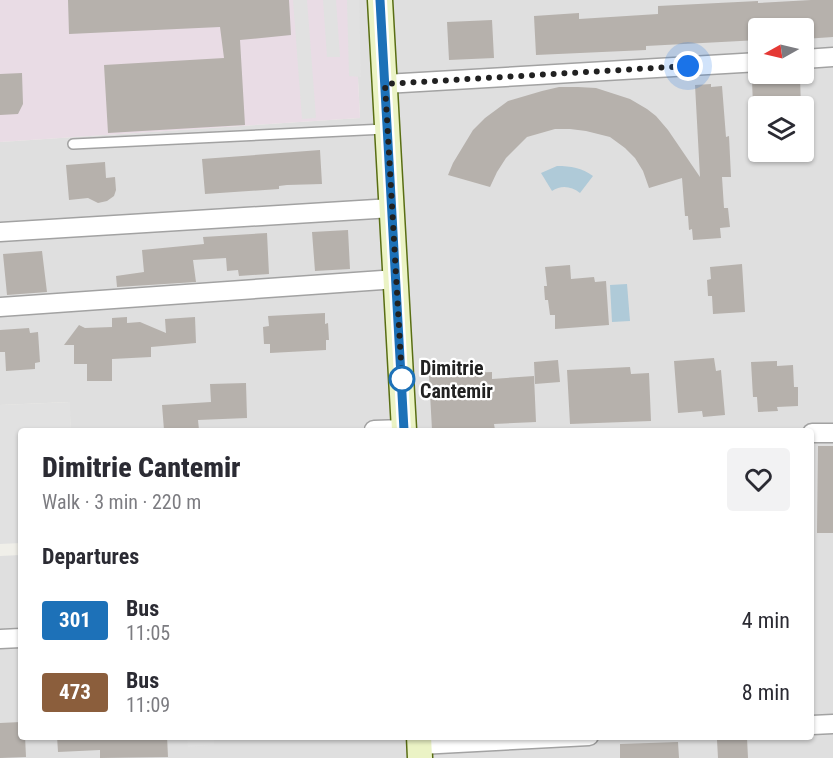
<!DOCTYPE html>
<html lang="en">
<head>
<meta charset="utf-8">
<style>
  body { margin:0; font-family:"Roboto Condensed",sans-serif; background:#f2f2f3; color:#2b2b33; height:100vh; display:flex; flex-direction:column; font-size:22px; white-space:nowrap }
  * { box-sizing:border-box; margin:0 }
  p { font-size:20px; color:#7c7c81 }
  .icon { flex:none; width:33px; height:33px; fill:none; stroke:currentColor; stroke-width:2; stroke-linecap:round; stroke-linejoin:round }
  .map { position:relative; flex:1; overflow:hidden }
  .side { position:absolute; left:18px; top:428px; width:796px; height:312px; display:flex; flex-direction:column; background:#fff; border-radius:6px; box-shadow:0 2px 4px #0004 }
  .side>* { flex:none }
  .badge { padding:0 12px; border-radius:4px; font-size:21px; line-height:39px }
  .needle { width:39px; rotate:262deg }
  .tools { position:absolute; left:748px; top:18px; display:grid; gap:12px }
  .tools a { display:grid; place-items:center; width:66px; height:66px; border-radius:6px; background:#fff; box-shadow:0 2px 4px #0004; font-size:30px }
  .you { position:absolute; width:30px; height:30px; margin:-15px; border:4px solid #fff; border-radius:50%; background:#1a73e8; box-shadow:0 0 0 9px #1a73e833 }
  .map>.badge { position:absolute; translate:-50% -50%; box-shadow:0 0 0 3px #fff }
  h2 { padding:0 24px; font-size:22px; line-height:54px }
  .round { display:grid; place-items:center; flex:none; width:63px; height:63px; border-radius:6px; background:#f2f2f3 }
  .head { display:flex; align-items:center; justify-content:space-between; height:102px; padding:0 24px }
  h1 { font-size:28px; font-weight:800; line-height:45px }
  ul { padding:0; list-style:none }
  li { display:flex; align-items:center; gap:18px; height:72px; padding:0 24px }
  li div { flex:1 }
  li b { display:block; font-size:22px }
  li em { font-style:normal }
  li .badge { min-width:66px; font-weight:700; text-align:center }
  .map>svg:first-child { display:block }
  .residential { fill:#dfdfdf; fill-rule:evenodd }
  .industrial { fill:#e9dce5 }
  .parking { fill:#e1e1e1 }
  .water { fill:#afcad8 }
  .building { fill:#b6b1ac }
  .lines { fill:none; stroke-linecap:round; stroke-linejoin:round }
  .lane-casing { stroke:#a2a2a2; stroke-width:12 }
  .street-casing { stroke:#a2a2a2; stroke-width:21 }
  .secondary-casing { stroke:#596e13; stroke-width:27 }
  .lane { stroke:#fff; stroke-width:9 }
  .street { stroke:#fff; stroke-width:18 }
  .secondary { stroke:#ebf3c5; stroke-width:24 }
  .line-casing { stroke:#fff; stroke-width:14 }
  .line { stroke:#1d71b8; stroke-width:9 }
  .walk { stroke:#212121; stroke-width:6; stroke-dasharray:0 10.8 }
  .stop-dot { fill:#fff; stroke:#1d71b8; stroke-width:3 }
  .labels { text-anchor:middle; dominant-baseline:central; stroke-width:4.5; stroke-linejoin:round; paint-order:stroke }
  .stop-label { font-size:20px; font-weight:bold; fill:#212121; stroke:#fff; text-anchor:start }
</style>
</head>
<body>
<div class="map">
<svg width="833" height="758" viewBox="0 0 833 758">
  <rect width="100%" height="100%" fill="#f0efe9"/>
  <path class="residential" d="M 354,0 L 833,0 L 833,758 L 0,758 L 0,556 L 21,555 L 21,736 L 812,736 L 812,430 L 71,430 L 69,402 L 0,405 L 0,142 L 360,118 ZM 759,28 L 804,28 L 804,74 L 759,74 ZM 759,106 L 804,106 L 804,152 L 759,152 Z"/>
  <path class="industrial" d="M 0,0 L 354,0 L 360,118 L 0,142 Z"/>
  <path class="parking" d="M 293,0 L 307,0 L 316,118 L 302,119 Z
    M 323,0 L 336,0 L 340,57 L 327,57 Z
    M 347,0 L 359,0 L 361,77 L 349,76 Z
    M 70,402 L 71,430 L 21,430 L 21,543 L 0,544 L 0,405 Z
    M 187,737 L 214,737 L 214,745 L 188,747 Z"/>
  <path class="water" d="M 557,166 C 571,166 582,168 593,176 L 580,193 C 571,186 561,185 552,191 L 541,173 Z
    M 627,284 L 630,321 L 612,322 L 610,285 Z"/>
  <path class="building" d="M 68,0 L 289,0 L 291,35 L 240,40 L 245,125 L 108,133 L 104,65 L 224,58 L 220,27 L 69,34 Z
    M 811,0 L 833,0 L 833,37 L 804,39 L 804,28 L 759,28 L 759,40 L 646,46 L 646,50 L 536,55 L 534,16 L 579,13 L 579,19 L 658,14 L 658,6 L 758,1 L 758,3 Z
    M 492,20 L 494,58 L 449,60 L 447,22 Z
    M 22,73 L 23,104 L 18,114 L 0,115 L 0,74 Z
    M 800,78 L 801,106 L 753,106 L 752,80 Z
    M 711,84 L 711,87 L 722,86 L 726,137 L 729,136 L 731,177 L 722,177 L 724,208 L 728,208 L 730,227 L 720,228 L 721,238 L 693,240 L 692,229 L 689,230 L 688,216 L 685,216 L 682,178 L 649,188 L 643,171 L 635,158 L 625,148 L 610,137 L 586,131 L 570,129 L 555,129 L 527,137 L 506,158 L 497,172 L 490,187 L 448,175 L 453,163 L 473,130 L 485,118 L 508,101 L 542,91 L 559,87 L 578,87 L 596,88 L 630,99 L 647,109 L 656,116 L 668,130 L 700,177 L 695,85 Z
    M 320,150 L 322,184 L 287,185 L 279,186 L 279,189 L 205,194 L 202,159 Z
    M 105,162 L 106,178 L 115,177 L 116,190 L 114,196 L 107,201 L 98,203 L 88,198 L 69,200 L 66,165 Z
    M 348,230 L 350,269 L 315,271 L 312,232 Z
    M 267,233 L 269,274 L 239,276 L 238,270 L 227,271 L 226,258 L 193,260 L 196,282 L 117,287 L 116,276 L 144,272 L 142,250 L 204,244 L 203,237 Z
    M 42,251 L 47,292 L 7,295 L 3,254 Z
    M 742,264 L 745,312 L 713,314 L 712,296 L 708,296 L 707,280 L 711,279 L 710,267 Z
    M 570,265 L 571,279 L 594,277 L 595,282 L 606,281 L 609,325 L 555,329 L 555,315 L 550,315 L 548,300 L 545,300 L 544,286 L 547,286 L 545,267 Z
    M 325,313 L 325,324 L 328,323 L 329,340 L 326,340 L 326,350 L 270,353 L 270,344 L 264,344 L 263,327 L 269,326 L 268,316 Z
    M 127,317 L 127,323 L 140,322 L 166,333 L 165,319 L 195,317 L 196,343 L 151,347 L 151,357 L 112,359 L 112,381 L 87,381 L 87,364 L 74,364 L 74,345 L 64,345 L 79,325 L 85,328 L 112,327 L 112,318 Z
    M 29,328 L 30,333 L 38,332 L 40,362 L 35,363 L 35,369 L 6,371 L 5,352 L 0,352 L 0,330 Z
    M 714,358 L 716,371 L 721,370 L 725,415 L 703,417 L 702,411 L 678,413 L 674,361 Z
    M 558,360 L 560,382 L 535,384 L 534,362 Z
    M 777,361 L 777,366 L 793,365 L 794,387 L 798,387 L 798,406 L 777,407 L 778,411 L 758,412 L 757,397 L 753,397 L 751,362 Z
    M 630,367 L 631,374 L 649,373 L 651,421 L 570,424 L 567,370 Z
    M 492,372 L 492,379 L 534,376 L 536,422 L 494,424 L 495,430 L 432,430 L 429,375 Z
    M 246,383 L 247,418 L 198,420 L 199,430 L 164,430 L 162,405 L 211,402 L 210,384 Z
    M 818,446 L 833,446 L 833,533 L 817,533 Z
    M 21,722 L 21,736 L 25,736 L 26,757 L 0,758 L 0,723 Z
    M 57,736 L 167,736 L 168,757 L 100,758 L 100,750 L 58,752 Z
    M 747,738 L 748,758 L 718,758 L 717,740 Z
    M 678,742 L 679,758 L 620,758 L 620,744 Z"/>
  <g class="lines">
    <defs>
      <path id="lane" d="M 73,144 L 385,129"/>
      <path id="street" d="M 804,59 L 833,57
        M 385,84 L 759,62
        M 0,232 L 392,208
        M 0,307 L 397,279
        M 374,430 L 404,429
        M 812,433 L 833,433
        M 0,639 L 21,638
        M 812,725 L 833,724
        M 420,745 L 589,736"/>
      <path id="secondary" d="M 380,0 L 404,430
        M 419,736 L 420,758"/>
    </defs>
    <use href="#lane" class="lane-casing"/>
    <use href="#street" class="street-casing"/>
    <use href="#secondary" class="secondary-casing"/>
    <use href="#lane" class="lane"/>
    <use href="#street" class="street"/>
    <use href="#secondary" class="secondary"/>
  </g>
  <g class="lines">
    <defs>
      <path id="line" d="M 380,0 L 404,430"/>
    </defs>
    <use href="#line" class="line-casing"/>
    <use href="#line" class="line"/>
    <path class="walk" d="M 402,379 L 385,84 L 688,66"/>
  </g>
  <circle class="stop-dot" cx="402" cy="379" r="12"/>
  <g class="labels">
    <g class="stop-label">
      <text x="420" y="368">Dimitrie<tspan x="420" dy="23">Cantemir</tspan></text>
    </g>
  </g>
</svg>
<div class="tools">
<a><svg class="needle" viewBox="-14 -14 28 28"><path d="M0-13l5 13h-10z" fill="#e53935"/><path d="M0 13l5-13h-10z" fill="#7c7c81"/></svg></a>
<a><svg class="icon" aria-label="layers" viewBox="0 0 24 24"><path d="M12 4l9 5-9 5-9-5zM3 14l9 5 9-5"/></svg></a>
</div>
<div class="you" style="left:688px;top:66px"></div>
<section class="side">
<div class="head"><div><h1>Dimitrie Cantemir</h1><p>Walk · 3 min · 220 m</p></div><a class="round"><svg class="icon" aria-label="heart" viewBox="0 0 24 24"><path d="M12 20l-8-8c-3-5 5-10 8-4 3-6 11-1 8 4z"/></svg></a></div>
<h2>Departures</h2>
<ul>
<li><span class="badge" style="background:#1d71b8;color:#fff">301</span><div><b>Bus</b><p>11:05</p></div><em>4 min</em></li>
<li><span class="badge" style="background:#8b5e3c;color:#fff">473</span><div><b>Bus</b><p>11:09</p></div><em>8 min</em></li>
</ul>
</section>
</div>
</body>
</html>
